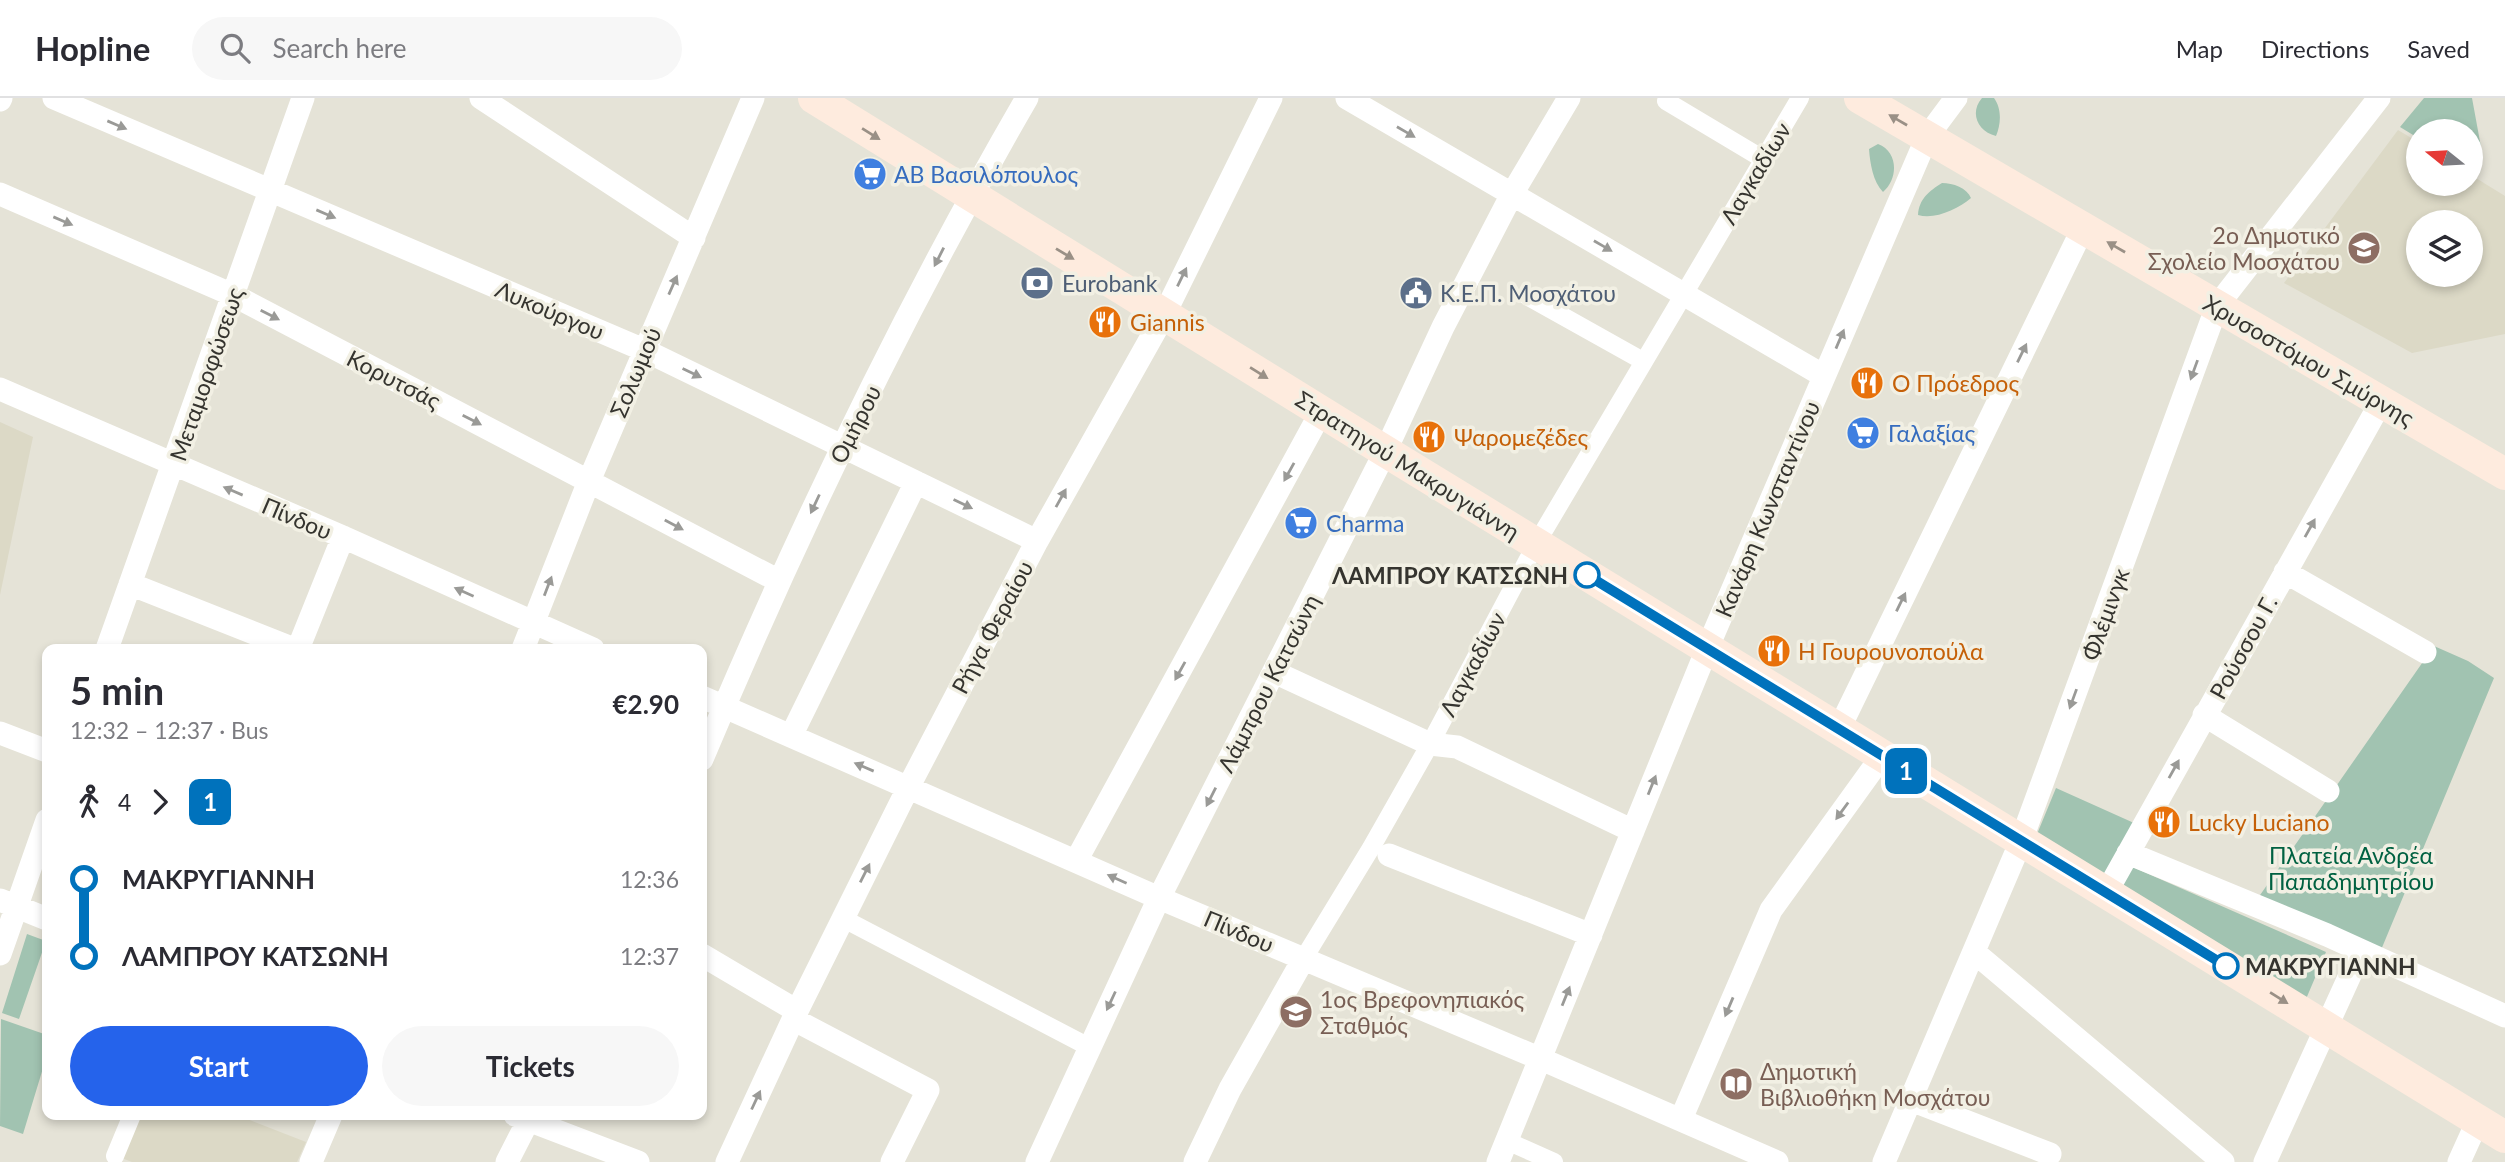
<!DOCTYPE html>
<html lang="en">
<head>
<meta charset="utf-8">
<style>
  body { margin:0; font-family:Lato,sans-serif; background:#f7f7f7; color:#2b2b33; height:100vh; display:flex; flex-direction:column; font-size:26px; white-space:nowrap }
  * { box-sizing:border-box; margin:0 }
  p { font-size:23px; color:#7c7c81 }
  .icon { flex:none; width:38px; height:38px; fill:none; stroke:currentColor; stroke-width:2; stroke-linecap:round; stroke-linejoin:round }
  .map { position:relative; flex:1; overflow:hidden }
  .drawer { position:absolute; left:42px; top:546px; width:665px; height:476px; display:flex; flex-direction:column; background:#fff; border-radius:14px; box-shadow:0 4px 10px #0003 }
  .drawer>* { flex:none }
  .badge { padding:0 14px; border-radius:10px; font-size:24px; line-height:46px }
  .needle { width:46px; rotate:288deg }
  .controls { position:absolute; left:2406px; top:21px; display:grid; gap:14px }
  .controls a { display:grid; place-items:center; width:77px; height:77px; border-radius:50%; background:#fff; box-shadow:0 4px 10px #0003; font-size:35px }
  .map>.badge { position:absolute; translate:-50% -50%; box-shadow:0 0 0 4px #fff }
  .legs { display:flex; align-items:center; gap:10px; height:77px; padding:0 28px; font-size:23px }
  .legs p { margin-inline-start:auto }
  .headline { display:flex; align-items:center; justify-content:space-between; height:119px; padding:0 28px }
  h1 { font-size:38px; font-weight:700; line-height:52px }
  .primary-button { display:flex; gap:14px; margin-top:auto; padding:14px 28px }
  .primary-button a { flex:1; height:80px; border-radius:42px; background:#2563eb; color:#fff; font-size:28px; font-weight:700; line-height:80px; text-align:center }
  .primary-button a+a { background:#f7f7f7; color:#2b2b33 }
  ul { padding:0 28px; list-style:none }
  li { display:flex; align-items:center; gap:24px; height:77px; font-size:26px }
  li i { display:grid; place-items:center; width:10px; height:100%; margin:0 9px; background:currentColor }
  li i::after { content:''; width:18px; height:18px; margin:-9px; border:5px solid; border-radius:50%; background:#fff }
  li p { margin-inline-start:auto }
  li:first-child i { background:linear-gradient(#0000 50%,currentColor 0) }
  li:last-child i { background:linear-gradient(currentColor 50%,#0000 0) }
  header { display:flex; align-items:center; gap:42px; box-sizing:border-box; height:98px; padding:0 35px; background:#fff; border-bottom:2px solid #e1e1e2 }
  header strong { font-size:33px }
  nav { display:flex; gap:38px; margin-inline-start:auto; font-size:24px }
  .search { width:490px; height:63px; background:#f7f7f7; display:flex; align-items:center; gap:18px; box-sizing:border-box; padding:0 24px; border-radius:38px; color:#7c7c81; font-size:26px }
  .map>svg:first-child { display:block }
  .built { fill:#dcd9c6; fill-rule:evenodd }
  .green { fill:#a1c3b1 }
  .lines { fill:none; stroke-linecap:round; stroke-linejoin:round }
  .pedestrian { stroke:#fff; stroke-width:18 }
  .minor { stroke:#fff; stroke-width:23 }
  .secondary { stroke:#feebde; stroke-width:32 }
  .oneway { fill:#9a9086 }
  .oneway2 { fill:#9a9a97 }
  .line-1-casing { stroke:#fff; stroke-width:16 }
  .line-1 { stroke:#0072bc; stroke-width:10 }
  .stop-1-dot { fill:#fff; stroke:#0072bc; stroke-width:3.5 }
  .labels { text-anchor:middle; dominant-baseline:central; stroke-width:7; stroke-linejoin:round; paint-order:stroke }
  .street-label { font-size:23px; fill:#35342f; stroke:#f2f0e4 }
  .shop-label { font-size:23px; fill:#366cbe; stroke:#f2f0e4; text-anchor:start }
  .education-label { font-size:23px; fill:#785e54; stroke:#f2f0e4; text-anchor:start }
  .service-label { font-size:23px; fill:#4e5e75; stroke:#f2f0e4; text-anchor:start }
  .food-label { font-size:23px; fill:#c56008; stroke:#f2f0e4; text-anchor:start }
  .stop-label { font-size:23px; font-weight:bold; fill:#35342f; stroke:#f2f0e4; text-anchor:end }
  .park-label { font-size:23px; fill:#006141; stroke:#f2f0e4 }
</style>
</head>
<body>
<header>
<strong>Hopline</strong>
<div class="search"><svg class="icon" aria-label="search" viewBox="0 0 24 24"><circle cx="10" cy="10" r="6"/><path d="M15 15l6 6"/></svg>Search here</div>
<nav><a>Map</a><a>Directions</a><a>Saved</a></nav>
</header>
<div class="map">
<svg width="2505" height="1064" viewBox="0 0 2505 1064">
  <rect width="100%" height="100%" fill="#e5e3d7"/>
  <path class="built" d="M 2398,32 L 2418,44 L 2418,86 L 2471,86 L 2471,77 L 2505,98 L 2505,236 L 2412,255 L 2284,185 ZM 2418,124 L 2471,124 L 2471,177 L 2418,177 Z
    M 0,324 L 33,339 L 0,497 Z
    M 136,1017 L 237,1017 L 306,1044 L 297,1064 L 132,1064 L 119,1059 Z"/>
  <path class="green" d="M 1982,0 L 1994,0 C 2002,11 2001,26 1996,38 C 1978,34 1969,15 1982,0 Z
    M 2424,0 L 2472,0 L 2481,49 L 2471,66 L 2471,33 L 2418,33 L 2418,40 L 2400,29 Z
    M 1878,46 C 1899,54 1898,81 1883,94 C 1873,84 1870,65 1869,51 Z
    M 1942,85 C 1953,85 1967,90 1971,100 C 1958,111 1935,122 1918,117 C 1919,101 1929,93 1942,85 Z
    M 2434,548 L 2468,563 L 2494,580 L 2381,852 L 2258,800 Z
    M 2056,690 L 2134,725 L 2102,780 L 2035,741 Z
    M 2128,767 L 2326,854 L 2306,901 L 2118,786 Z
    M 27,836 L 46,843 L 19,921 L 2,915 Z
    M 1,921 L 47,937 L 47,957 L 23,1036 L 0,1028 Z"/>
  <g class="lines">
    <path class="pedestrian" d="M 1666,3 L 1763,61
      M 1527,198 L 1643,263
      M 842,820 L 1089,949
      M 1304,860 L 1371,750 L 1430,646 L 1536,446 L 1800,0
      M 1507,1043 L 1554,1064
      M 115,1058 L 132,1017"/>
    <path class="minor" d="M 54,0 L 644,252 L 1037,443
      M 481,0 L 694,140
      M 1347,0 L 1824,278
      M 0,2 L 1,0
      M 0,96 L 233,197 L 779,483
      M 0,291 L 343,439 L 593,551
      M 2285,474 L 2425,554
      M 130,486 L 294,551
      M 107,551 L 303,0
      M 298,551 L 343,439
      M 523,551 L 589,383 L 753,0
      M 1274,574 L 1430,646 L 1457,649 L 1633,733
      M 702,599 L 1159,800 L 1541,961 L 1777,1064
      M 2204,617 L 2328,693
      M 1839,631 L 2083,130
      M 0,635 L 47,653
      M 791,638 L 916,384
      M 702,661 C 797,435 904,212 1027,0
      M 2128,755 L 2327,837 L 2505,918
      M 1389,757 L 1591,837
      M 1076,763 L 1321,314
      M 2106,795 L 2381,304
      M 0,802 L 47,821
      M 1974,854 L 2223,1064
      M 0,856 L 47,722
      M 702,857 L 797,913
      M 793,921 L 928,992 L 892,1064
      M 1911,1002 L 2050,1056
      M 515,1017 L 638,1064
      M 1681,1021 L 1771,812 L 1882,658
      M 311,1064 L 331,1017
      M 507,1064 L 531,1017
      M 727,1064 L 797,913 L 909,688 L 1037,443 L 1164,217 L 1271,0
      M 1037,1064 L 1159,800 L 1385,354 L 1443,229 L 1512,96 L 1569,0
      M 1195,1064 L 1230,991 L 1304,860
      M 1498,1064 L 1707,551 L 1927,39 L 1956,0
      M 1884,1064 L 2021,743 L 2217,208 L 2379,0
      M 2265,1064 L 2361,853
      M 2459,1064 L 2478,1022"/>
    <path class="secondary" d="M 814,0 L 1375,347 L 2505,1039
      M 1860,0 L 2505,376"/>
  </g>
  <defs><path id="oneway-solid" d="M-6-.8H1V-3.2L6.5 0L1 3.2V.8H-6Z" transform="scale(1.75)"/></defs>
  <g class="oneway">
    <use href="#oneway-solid" transform="translate(1898 22) rotate(-150)"/>
    <use href="#oneway-solid" transform="translate(871 36) rotate(32)"/>
    <use href="#oneway-solid" transform="translate(2116 149) rotate(-150)"/>
    <use href="#oneway-solid" transform="translate(1065 156) rotate(31)"/>
    <use href="#oneway-solid" transform="translate(1259 275) rotate(32)"/>
    <use href="#oneway-solid" transform="translate(2279 900) rotate(32)"/>
  </g>
  <g class="oneway2">
    <use href="#oneway-solid" transform="translate(117 27) rotate(23)"/>
    <use href="#oneway-solid" transform="translate(1406 34) rotate(30)"/>
    <use href="#oneway-solid" transform="translate(326 116) rotate(23)"/>
    <use href="#oneway-solid" transform="translate(63 123) rotate(23)"/>
    <use href="#oneway-solid" transform="translate(1603 148) rotate(30)"/>
    <use href="#oneway-solid" transform="translate(939 159) rotate(117)"/>
    <use href="#oneway-solid" transform="translate(1182 179) rotate(-64)"/>
    <use href="#oneway-solid" transform="translate(673 187) rotate(-66)"/>
    <use href="#oneway-solid" transform="translate(270 217) rotate(27)"/>
    <use href="#oneway-solid" transform="translate(1840 241) rotate(-67)"/>
    <use href="#oneway-solid" transform="translate(2022 255) rotate(-64)"/>
    <use href="#oneway-solid" transform="translate(2194 272) rotate(110)"/>
    <use href="#oneway-solid" transform="translate(692 275) rotate(26)"/>
    <use href="#oneway-solid" transform="translate(472 322) rotate(27)"/>
    <use href="#oneway-solid" transform="translate(1289 374) rotate(119)"/>
    <use href="#oneway-solid" transform="translate(233 393) rotate(-157)"/>
    <use href="#oneway-solid" transform="translate(1061 400) rotate(-61)"/>
    <use href="#oneway-solid" transform="translate(815 406) rotate(115)"/>
    <use href="#oneway-solid" transform="translate(963 406) rotate(26)"/>
    <use href="#oneway-solid" transform="translate(674 427) rotate(28)"/>
    <use href="#oneway-solid" transform="translate(2310 430) rotate(-61)"/>
    <use href="#oneway-solid" transform="translate(548 488) rotate(-69)"/>
    <use href="#oneway-solid" transform="translate(464 494) rotate(-156)"/>
    <use href="#oneway-solid" transform="translate(1901 504) rotate(-64)"/>
    <use href="#oneway-solid" transform="translate(1180 573) rotate(119)"/>
    <use href="#oneway-solid" transform="translate(2073 601) rotate(110)"/>
    <use href="#oneway-solid" transform="translate(864 669) rotate(-157)"/>
    <use href="#oneway-solid" transform="translate(2174 671) rotate(-61)"/>
    <use href="#oneway-solid" transform="translate(1652 687) rotate(-68)"/>
    <use href="#oneway-solid" transform="translate(1211 699) rotate(117)"/>
    <use href="#oneway-solid" transform="translate(1842 713) rotate(126)"/>
    <use href="#oneway-solid" transform="translate(865 775) rotate(-63)"/>
    <use href="#oneway-solid" transform="translate(1117 781) rotate(-156)"/>
    <use href="#oneway-solid" transform="translate(1566 898) rotate(-68)"/>
    <use href="#oneway-solid" transform="translate(1111 903) rotate(115)"/>
    <use href="#oneway-solid" transform="translate(1729 909) rotate(113)"/>
    <use href="#oneway-solid" transform="translate(756 1002) rotate(-65)"/>
  </g>
  <g class="lines">
    <defs>
      <path id="line-1" d="M 1587,477 L 2226,868"/>
    </defs>
    <use href="#line-1" class="line-1-casing"/>
    <use href="#line-1" class="line-1"/>
  </g>
  <defs>
    <symbol id="supermarket-disc" viewBox="-11 -11 22 22"><circle r="9.5" fill="#3f7fe0" stroke="#f2f0e4"/><path d="M-6-5.5h2.5l.6 2H6L4.5 2H-2.5L-4.4-4H-6ZM-1.5 3.2a1.3 1.3 0 1 0 .1 0ZM3 3.2a1.3 1.3 0 1 0 .1 0Z" fill="#fff"/></symbol>
    <symbol id="school-disc" viewBox="-11 -11 22 22"><circle r="9.5" fill="#8d6e63" stroke="#f2f0e4"/><path d="M0-5L7-2L0 1L-7-2ZM-4 1L0 2.5L4 1V4Q0 6-4 4Z" fill="#fff"/></symbol>
    <symbol id="bank-disc" viewBox="-11 -11 22 22"><circle r="9.5" fill="#5c6f8a" stroke="#f2f0e4"/><path d="M-6-4H6V4H-6ZM0-2.3a2.3 2.3 0 1 0 0 4.6a2.3 2.3 0 1 0 0-4.6Z" fill="#fff"/></symbol>
    <symbol id="civic-disc" viewBox="-11 -11 22 22"><circle r="9.5" fill="#5c6f8a" stroke="#f2f0e4"/><path d="M-.6-6.5H3V-4.5H.6V-3L4-1V1h2V6H-6V1h2V-1L-.6-3ZM-1.2 2.5V6h2.4V2.5Z" fill="#fff"/></symbol>
    <symbol id="restaurant-disc" viewBox="-11 -11 22 22"><circle r="9.5" fill="#e8710a" stroke="#f2f0e4"/><path d="M-5-6h1v4h1v-4h1v4h1v-4h1v5L-1.5 .5V6h-2V.5L-5-1ZM5-6V6H3V1.5H1.5Q1.5-4 5-6Z" fill="#fff"/></symbol>
    <symbol id="library-disc" viewBox="-11 -11 22 22"><circle r="9.5" fill="#8d6e63" stroke="#f2f0e4"/><path d="M-6-4Q-3-5.5-.7-3.5V5Q-3 3-6 4ZM6-4Q3-5.5 .7-3.5V5Q3 3 6 4Z" fill="#fff"/></symbol>
  </defs>
  <g fill-rule="evenodd">
    <use href="#supermarket-disc" x="851" y="57" width="38" height="38"/>
    <use href="#school-disc" x="2345" y="131" width="38" height="38"/>
    <use href="#bank-disc" x="1018" y="166" width="38" height="38"/>
    <use href="#civic-disc" x="1397" y="176" width="38" height="38"/>
    <use href="#restaurant-disc" x="1086" y="205" width="38" height="38"/>
    <use href="#restaurant-disc" x="1848" y="266" width="38" height="38"/>
    <use href="#supermarket-disc" x="1844" y="316" width="38" height="38"/>
    <use href="#restaurant-disc" x="1410" y="320" width="38" height="38"/>
    <use href="#supermarket-disc" x="1282" y="406" width="38" height="38"/>
    <use href="#restaurant-disc" x="1755" y="534" width="38" height="38"/>
    <use href="#restaurant-disc" x="2145" y="705" width="38" height="38"/>
    <use href="#school-disc" x="1277" y="895" width="38" height="38"/>
    <use href="#library-disc" x="1717" y="967" width="38" height="38"/>
  </g>
  <g class="stop-1-dot">
    <circle cx="1587" cy="477" r="12"/>
    <circle cx="2226" cy="868" r="12"/>
  </g>
  <g class="labels">
    <g class="street-label">
      <text transform="translate(1755 75) rotate(-59)">Λαγκαδίων</text>
      <text transform="translate(550 212) rotate(23)">Λυκούργου</text>
      <text transform="translate(2309 262) rotate(30)">Χρυσοστόμου Σμύρνης</text>
      <text transform="translate(635 274) rotate(-67)">Σολωμού</text>
      <text transform="translate(206 276) rotate(-71)">Μεταμορφώσεως</text>
      <text transform="translate(394 281) rotate(27)">Κορυτσάς</text>
      <text transform="translate(855 326) rotate(-63)">Ομήρου</text>
      <text transform="translate(1408 367) rotate(32)">Στρατηγού Μακρυγιάννη</text>
      <text transform="translate(1767 411) rotate(-67)">Κανάρη Κωνσταντίνου</text>
      <text transform="translate(297 420) rotate(23)">Πίνδου</text>
      <text transform="translate(2105 516) rotate(-70)">Φλέμινγκ</text>
      <text transform="translate(992 529) rotate(-62)">Ρήγα Φεραίου</text>
      <text transform="translate(2243 549) rotate(-61)">Ρούσσου Γ.</text>
      <text transform="translate(1472 566) rotate(-62)">Λαγκαδίων</text>
      <text transform="translate(1268 585) rotate(-63)">Λάμπρου Κατσώνη</text>
      <text transform="translate(1239 833) rotate(23)">Πίνδου</text>
    </g>
    <g class="shop-label">
      <text x="894" y="76">ΑΒ Βασιλόπουλος</text>
      <text x="1888" y="335">Γαλαξίας</text>
      <text x="1326" y="425">Charma</text>
    </g>
    <g class="education-label">
      <text x="2340" y="137" text-anchor="end">2ο Δημοτικό<tspan x="2340" dy="26">Σχολείο Μοσχάτου</tspan></text>
      <text x="1320" y="901">1ος Βρεφονηπιακός<tspan x="1320" dy="26">Σταθμός</tspan></text>
      <text x="1760" y="973">Δημοτική<tspan x="1760" dy="26">Βιβλιοθήκη Μοσχάτου</tspan></text>
    </g>
    <g class="service-label">
      <text x="1062" y="185">Eurobank</text>
      <text x="1440" y="195">Κ.Ε.Π. Μοσχάτου</text>
    </g>
    <g class="food-label">
      <text x="1130" y="224">Giannis</text>
      <text x="1892" y="285">Ο Πρόεδρος</text>
      <text x="1454" y="339">Ψαρομεζέδες</text>
      <text x="1798" y="553">Η Γουρουνοπούλα</text>
      <text x="2188" y="724">Lucky Luciano</text>
    </g>
    <g class="stop-label">
      <text x="1568" y="477">ΛΑΜΠΡΟΥ ΚΑΤΣΏΝΗ</text>
      <text x="2245" y="868" text-anchor="start">ΜΑΚΡΥΓΙΑΝΝΗ</text>
    </g>
    <g class="park-label">
      <text x="2351" y="757">Πλατεία Ανδρέα<tspan x="2351" dy="26">Παπαδημητρίου</tspan></text>
    </g>
  </g>
</svg>
<div class="controls">
<a><svg class="needle" viewBox="-14 -14 28 28"><path d="M0-13l5 13h-10z" fill="#e53935"/><path d="M0 13l5-13h-10z" fill="#7c7c81"/></svg></a>
<a><svg class="icon" aria-label="layers" viewBox="0 0 24 24"><path d="M12 4l9 5-9 5-9-5zM3 14l9 5 9-5"/></svg></a>
</div>
<b class="badge" style="left:1906px;top:673px;background:#0072bc;color:#fff">1</b>
<section class="drawer">
<div class="headline"><div><h1>5 min</h1><p>12:32 – 12:37 · Bus</p></div><b>€2.90</b></div>
<div class="legs"><svg class="icon" aria-label="walk" viewBox="0 0 24 24"><circle cx="13" cy="4" r="2"/><path d="M13 8l-2 6 4 7M11 14l-3 7M7 12l3-4h3l4 4"/></svg>4<svg class="icon" aria-label="forward" viewBox="0 0 24 24"><path d="M9 5l7 7-7 7"/></svg><b class="badge" style="background:#0072bc;color:#fff">1</b></div>
<ul>
<li><i style="color:#0072bc"></i><b>ΜΑΚΡΥΓΙΑΝΝΗ</b><p>12:36</p></li>
<li><i style="color:#0072bc"></i><b>ΛΑΜΠΡΟΥ ΚΑΤΣΏΝΗ</b><p>12:37</p></li>
</ul>
<div class="primary-button"><a>Start</a><a>Tickets</a></div>
</section>
</div>
</body>
</html>
